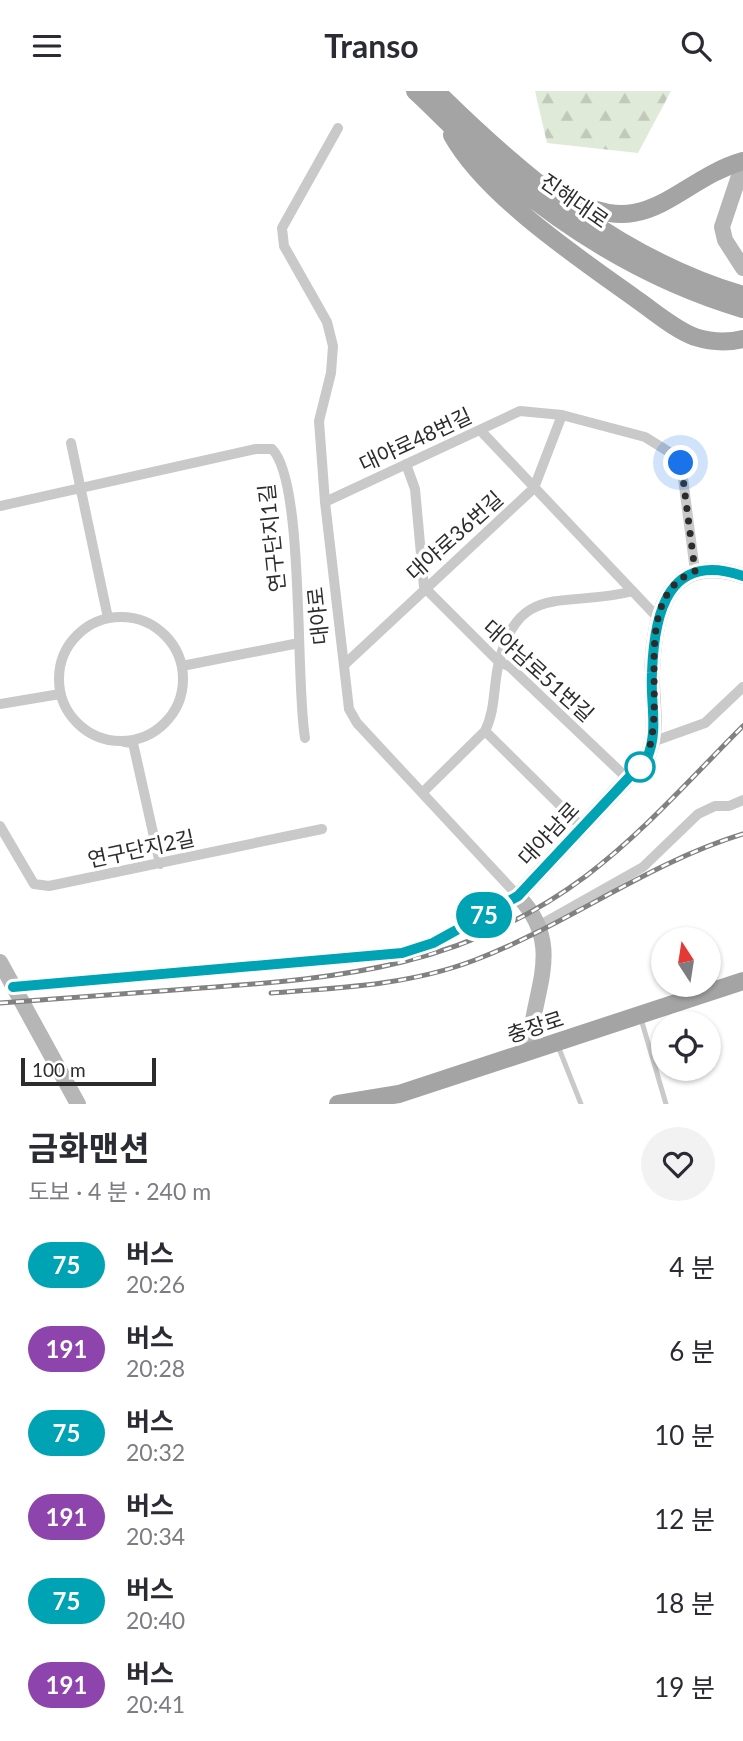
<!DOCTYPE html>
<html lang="ko">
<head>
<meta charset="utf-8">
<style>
  body { margin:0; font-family:Lato,"Noto Sans KR",sans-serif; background:#f2f2f3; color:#2b2b33; height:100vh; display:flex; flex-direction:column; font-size:26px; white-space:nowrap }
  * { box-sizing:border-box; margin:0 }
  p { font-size:23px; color:#7c7c81 }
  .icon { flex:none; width:38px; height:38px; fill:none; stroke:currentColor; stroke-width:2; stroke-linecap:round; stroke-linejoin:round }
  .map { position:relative; height:1013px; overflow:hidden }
  .side { display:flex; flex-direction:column; background:#fff; flex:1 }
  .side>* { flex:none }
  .badge { padding:0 14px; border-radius:23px; font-size:24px; line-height:46px }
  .needle { width:46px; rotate:348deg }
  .tools { position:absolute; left:651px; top:836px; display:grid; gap:14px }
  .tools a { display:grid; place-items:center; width:70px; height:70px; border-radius:50%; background:#fff; box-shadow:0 2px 5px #0004; font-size:35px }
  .scale { position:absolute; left:21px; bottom:18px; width:135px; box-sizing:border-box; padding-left:7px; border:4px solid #2c2c2c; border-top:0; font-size:19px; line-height:24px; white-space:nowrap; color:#2c2c2c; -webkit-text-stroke:5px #fff; paint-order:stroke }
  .you { position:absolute; width:35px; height:35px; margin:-18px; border:5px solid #fff; border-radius:50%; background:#1a73e8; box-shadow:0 0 0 10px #1a73e833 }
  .map>.badge { position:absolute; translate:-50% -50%; box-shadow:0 0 0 4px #fff }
  .round { display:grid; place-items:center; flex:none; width:74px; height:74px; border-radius:37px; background:#f2f2f3 }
  .head { display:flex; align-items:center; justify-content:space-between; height:119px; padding:0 28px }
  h1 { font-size:33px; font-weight:700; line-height:52px }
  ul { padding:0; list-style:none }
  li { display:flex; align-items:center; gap:21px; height:84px; padding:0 28px }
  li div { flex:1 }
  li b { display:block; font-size:26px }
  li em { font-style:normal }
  li .badge { min-width:77px; font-weight:700; text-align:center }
  header { display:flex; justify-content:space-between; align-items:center; height:91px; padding:0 28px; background:#fff; font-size:32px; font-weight:700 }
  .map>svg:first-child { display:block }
  .forest { fill:url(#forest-firs) }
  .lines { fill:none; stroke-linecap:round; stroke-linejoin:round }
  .lane { stroke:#c9c9c9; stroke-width:5 }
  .street { stroke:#c9c9c9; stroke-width:10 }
  .secondary { stroke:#b6b6b6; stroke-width:16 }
  .primary { stroke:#a4a4a4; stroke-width:18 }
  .rail-casing { stroke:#818181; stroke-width:5 }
  .rail { stroke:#fff; stroke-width:2.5; stroke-dasharray:8; stroke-linecap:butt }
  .line-casing { stroke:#fff; stroke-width:16 }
  .line { stroke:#00a3b4; stroke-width:10 }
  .walk { stroke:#2c2c2c; stroke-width:7; stroke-dasharray:0 12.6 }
  .stop-dot { fill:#fff; stroke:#00a3b4; stroke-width:3.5 }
  .labels { text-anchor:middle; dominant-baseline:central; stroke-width:7; stroke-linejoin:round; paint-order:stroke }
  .street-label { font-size:21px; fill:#2c2c2c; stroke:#fff }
</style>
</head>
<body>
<header><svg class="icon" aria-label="menu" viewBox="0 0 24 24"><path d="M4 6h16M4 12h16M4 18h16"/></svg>Transo<svg class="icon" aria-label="search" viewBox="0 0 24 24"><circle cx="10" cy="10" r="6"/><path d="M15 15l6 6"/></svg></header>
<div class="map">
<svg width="743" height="1013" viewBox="0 0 743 1013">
  <defs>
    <pattern id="forest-firs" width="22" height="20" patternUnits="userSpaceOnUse" patternTransform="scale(1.75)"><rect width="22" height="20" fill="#e0ead9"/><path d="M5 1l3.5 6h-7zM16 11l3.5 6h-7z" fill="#c0c9ba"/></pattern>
  </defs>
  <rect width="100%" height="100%" fill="#fff"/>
  <path class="forest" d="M 535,0 L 671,0 L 638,62 L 547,52 Z"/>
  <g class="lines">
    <path class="lane" d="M 641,928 L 666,1013
      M 558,955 L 581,1013"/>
    <path class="street" d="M 480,339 L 659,528
      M 71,352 L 108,527
      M 406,373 L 415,398 L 424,496 L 499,571 L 509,575 L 628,688
      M 325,411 L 520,320 L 562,324 L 645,346 L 674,364 L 681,372 L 695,480
      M 0,415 L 256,358 L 272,358 C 305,390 295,590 305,647
      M59 588a62 62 0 1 1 124 0a62 62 0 1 1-124 0Z
      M 344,574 L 534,397 L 562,324
      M 182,575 L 299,552
      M 0,613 L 60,603
      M 485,640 L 582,736
      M 124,651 L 133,652 L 160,773
      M 652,651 L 705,632 L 743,596
      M 422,702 L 485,640 C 496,618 493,594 499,571 C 519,489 567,518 633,500
      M 0,735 L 34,793 L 49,795 L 322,738
      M 540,834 L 643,776 L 698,723 L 715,715 L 729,715 L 743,709
      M 14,896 L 402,862 L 433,852 L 518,805 L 357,632 L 349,618 L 325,411 L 319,330 L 331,282 L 333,255 L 327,231 L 284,155 L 282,137 L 338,37"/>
    <path class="secondary" d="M 743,73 L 722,136 L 725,149 L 743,177
      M 0,871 L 78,1013
      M 529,961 C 531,901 567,856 518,805 L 647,667 C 659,640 651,611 652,582 C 654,521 668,460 743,485"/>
    <path class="primary" d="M 415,0 C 438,21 458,43 481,64 C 555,133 645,189 743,218
      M 436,0 C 525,88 621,168 743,204
      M 452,44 C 486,105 579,167 636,208 C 655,221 674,238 695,246 C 711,251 727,252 743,248
      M 566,105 C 647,154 675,90 743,70
      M 338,1013 L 399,1003 L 743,890"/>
    <defs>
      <path id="rail" d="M 271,902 C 340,897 410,894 475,869 C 567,834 648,772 743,743
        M 0,912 C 67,907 134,902 201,897 C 344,887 466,875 586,785 C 643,742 692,686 743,635"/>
    </defs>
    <use href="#rail" class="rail-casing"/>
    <use href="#rail" class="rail"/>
  </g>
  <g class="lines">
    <defs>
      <path id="line" d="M 13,896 L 402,862 L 433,852 L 518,805 L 647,667 C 659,640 650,611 652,582 C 654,522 668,459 743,485"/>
    </defs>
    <use href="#line" class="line-casing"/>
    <use href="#line" class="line"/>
    <path class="walk" d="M 640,676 C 676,630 623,509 695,480 L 681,372"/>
  </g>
  <circle class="stop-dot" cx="640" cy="676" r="14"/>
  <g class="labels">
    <g class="street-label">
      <text transform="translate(575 109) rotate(35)">진해대로</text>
      <text transform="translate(415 348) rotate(-25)">대야로48번길</text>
      <text transform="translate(454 444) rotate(-42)">대야로36번길</text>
      <text transform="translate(271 447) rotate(-96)">연구단지1길</text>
      <text transform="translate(317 525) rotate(-96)">대야로</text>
      <text transform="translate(539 579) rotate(42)">대야남로51번길</text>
      <text transform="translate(548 742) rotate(-47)">대야남로</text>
      <text transform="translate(141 757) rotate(-12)">연구단지2길</text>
      <text transform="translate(535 935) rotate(-18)">충장로</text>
    </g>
  </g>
</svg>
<div class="tools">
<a><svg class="needle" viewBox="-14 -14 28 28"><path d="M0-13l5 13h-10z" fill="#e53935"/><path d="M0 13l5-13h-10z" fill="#7c7c81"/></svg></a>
<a><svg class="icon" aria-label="locate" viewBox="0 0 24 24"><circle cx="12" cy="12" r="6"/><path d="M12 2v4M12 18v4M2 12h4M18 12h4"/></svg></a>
</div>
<div class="scale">100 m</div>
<div class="you" style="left:681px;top:372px"></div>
<b class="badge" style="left:484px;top:824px;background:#00a3b4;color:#fff">75</b>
</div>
<section class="side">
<div class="head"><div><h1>금화맨션</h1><p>도보 · 4 분 · 240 m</p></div><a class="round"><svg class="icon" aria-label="heart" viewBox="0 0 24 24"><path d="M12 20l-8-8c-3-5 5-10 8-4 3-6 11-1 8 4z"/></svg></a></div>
<ul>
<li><span class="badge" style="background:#00a3b4;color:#fff">75</span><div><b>버스</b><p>20:26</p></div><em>4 분</em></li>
<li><span class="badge" style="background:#8e44ad;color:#fff">191</span><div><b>버스</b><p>20:28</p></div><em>6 분</em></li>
<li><span class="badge" style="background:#00a3b4;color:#fff">75</span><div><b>버스</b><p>20:32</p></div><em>10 분</em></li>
<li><span class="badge" style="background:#8e44ad;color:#fff">191</span><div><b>버스</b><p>20:34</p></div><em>12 분</em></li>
<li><span class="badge" style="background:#00a3b4;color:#fff">75</span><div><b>버스</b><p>20:40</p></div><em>18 분</em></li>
<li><span class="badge" style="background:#8e44ad;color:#fff">191</span><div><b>버스</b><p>20:41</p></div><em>19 분</em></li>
</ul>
</section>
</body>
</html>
